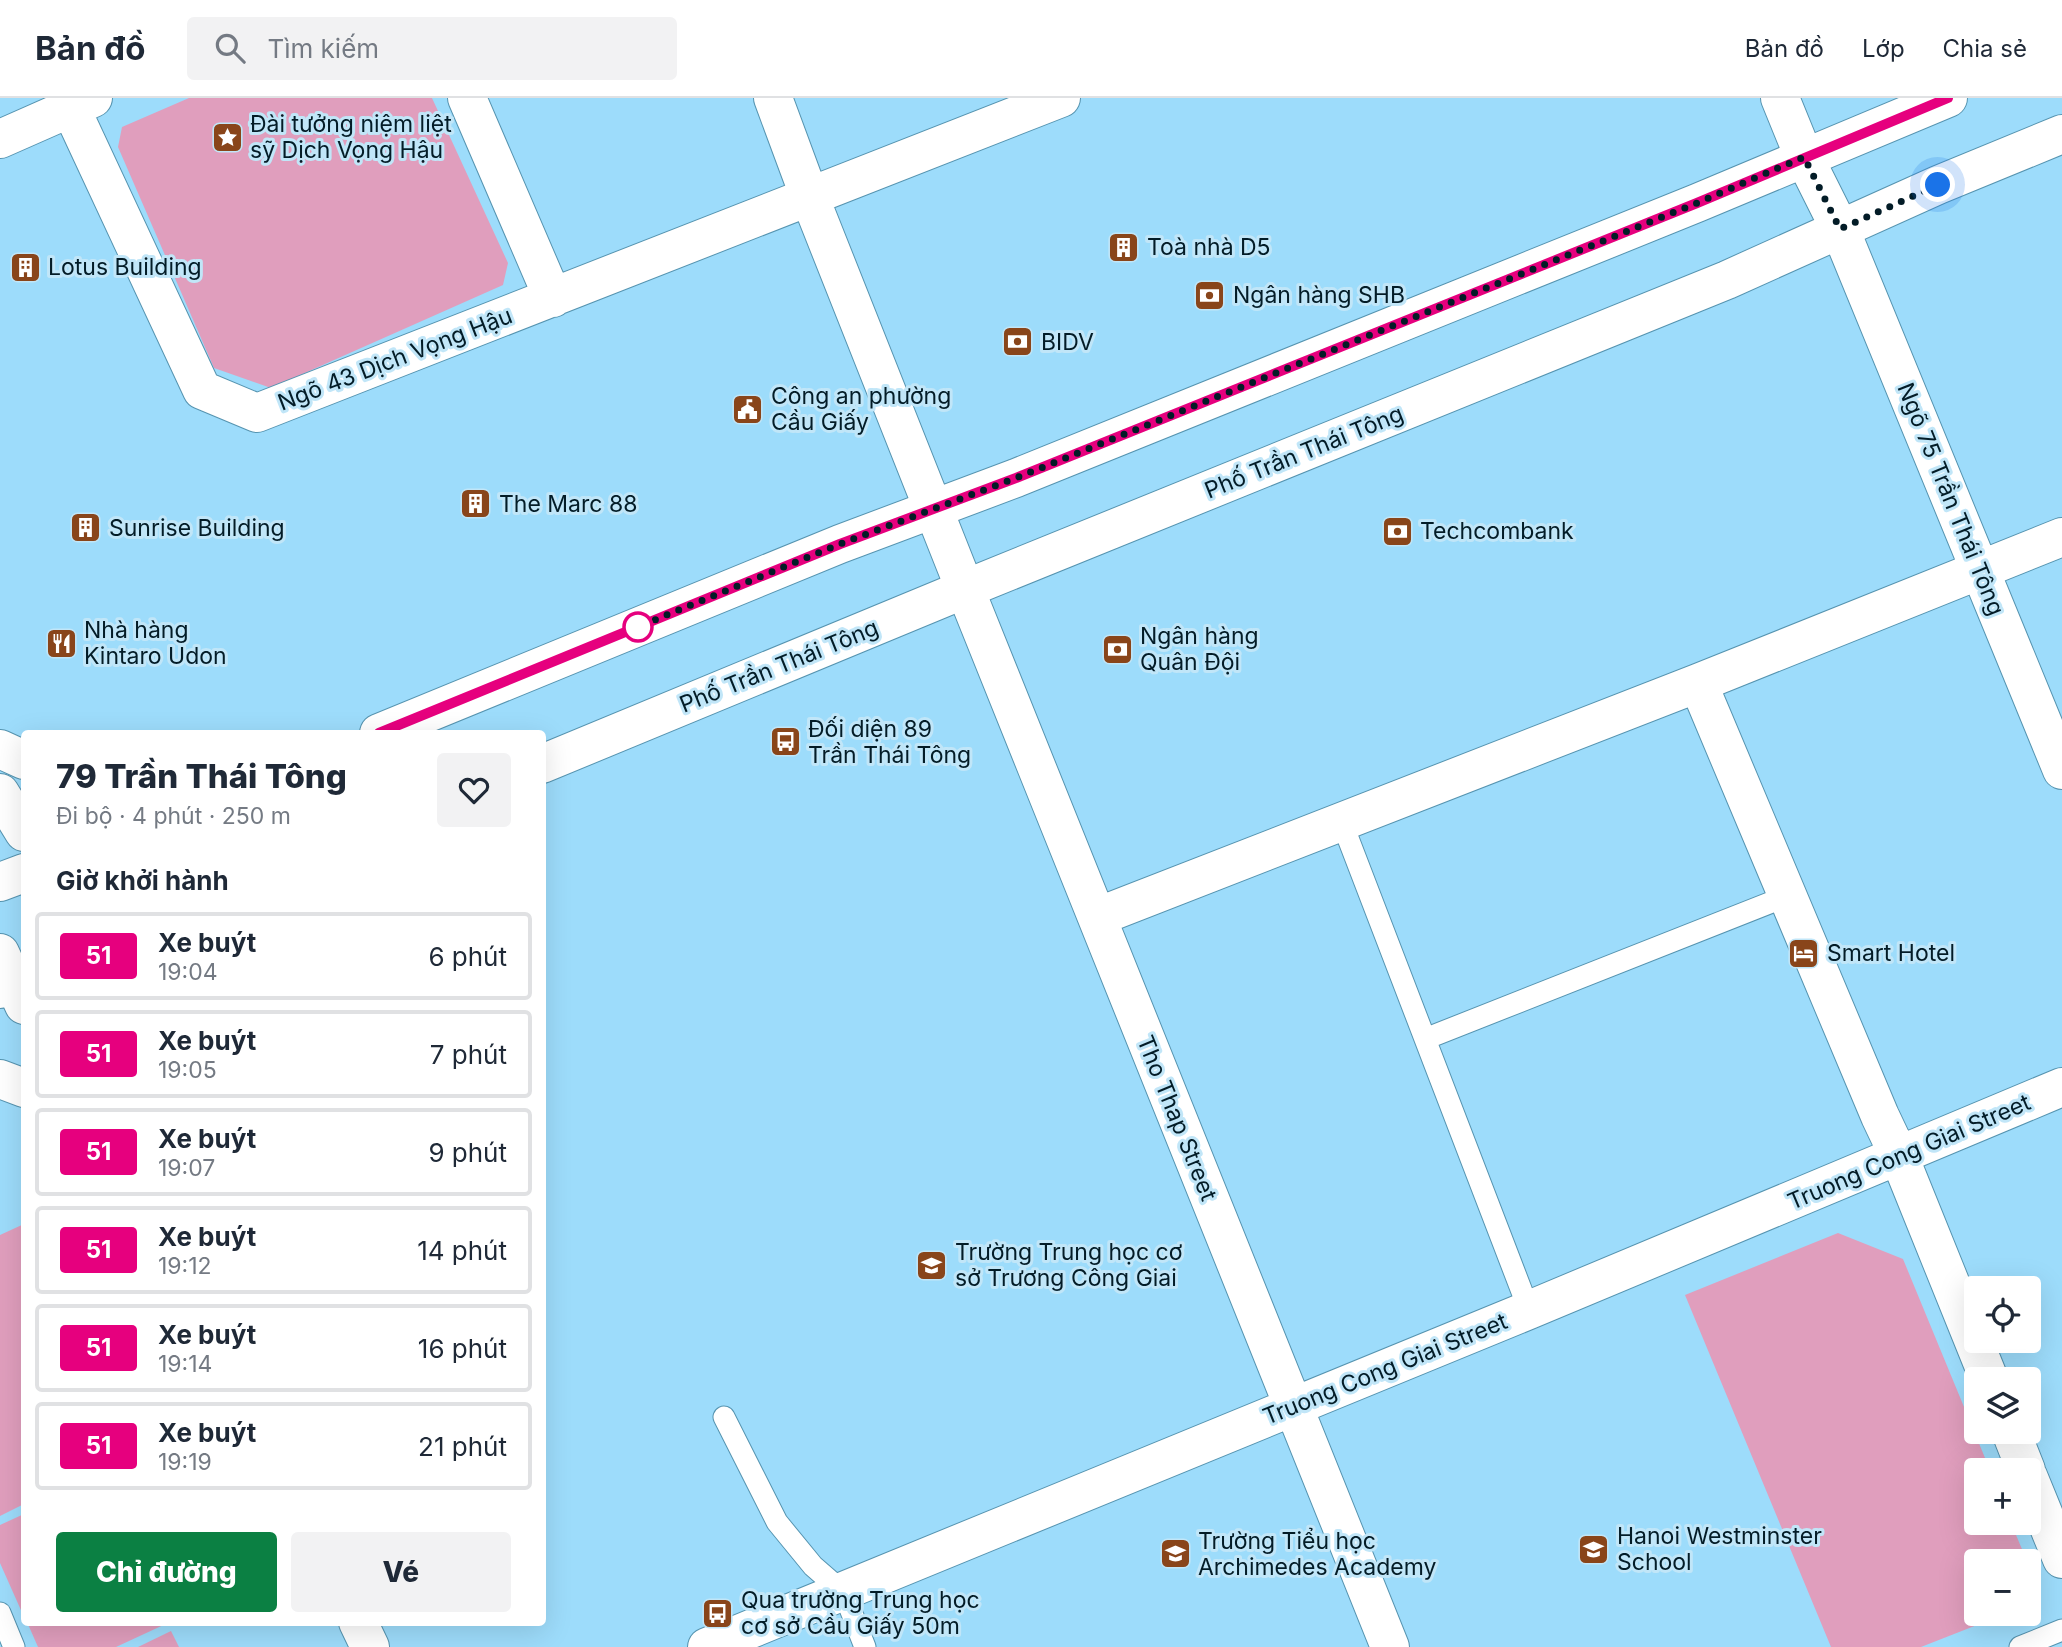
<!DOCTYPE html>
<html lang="vi">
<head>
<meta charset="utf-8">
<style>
  body { margin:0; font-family:Inter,sans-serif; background:#f2f2f3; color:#1f2937; height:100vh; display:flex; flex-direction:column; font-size:26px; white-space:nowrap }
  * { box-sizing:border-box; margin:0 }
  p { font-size:23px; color:#747a83 }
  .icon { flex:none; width:38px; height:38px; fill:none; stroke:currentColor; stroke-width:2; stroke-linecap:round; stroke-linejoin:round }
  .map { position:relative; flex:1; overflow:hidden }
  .details { position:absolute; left:21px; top:632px; width:525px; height:896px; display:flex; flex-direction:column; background:#fff; border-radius:7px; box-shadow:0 7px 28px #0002 }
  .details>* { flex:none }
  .badge { padding:0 14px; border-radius:5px; font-size:24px; line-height:46px }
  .buttons { position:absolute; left:1964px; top:1178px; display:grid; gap:14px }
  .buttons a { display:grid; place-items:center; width:77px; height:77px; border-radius:7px; background:#fff; box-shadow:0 7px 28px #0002; font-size:35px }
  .you { position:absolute; width:35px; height:35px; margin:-18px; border:5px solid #fff; border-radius:50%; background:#1a73e8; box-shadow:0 0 0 10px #1a73e833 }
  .map>.badge { position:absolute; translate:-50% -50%; box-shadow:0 0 0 4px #fff }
  h2 { padding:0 35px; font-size:26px; line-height:63px }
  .round { display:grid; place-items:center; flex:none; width:74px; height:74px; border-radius:7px; background:#f2f2f3 }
  .head { display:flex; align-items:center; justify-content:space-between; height:119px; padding:0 35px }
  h1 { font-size:33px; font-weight:800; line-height:52px }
  .button { display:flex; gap:14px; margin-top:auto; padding:14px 35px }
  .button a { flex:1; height:80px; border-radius:7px; background:#0b8043; color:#fff; font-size:28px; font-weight:800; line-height:80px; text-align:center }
  .button a+a { background:#f2f2f3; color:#1f2937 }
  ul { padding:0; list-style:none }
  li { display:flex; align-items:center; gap:21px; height:88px; margin:0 14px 10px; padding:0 21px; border:4px solid #e0e1e3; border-radius:7px }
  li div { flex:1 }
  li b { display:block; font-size:26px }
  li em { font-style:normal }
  li .badge { min-width:77px; font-weight:700; text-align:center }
  header { display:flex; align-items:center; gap:42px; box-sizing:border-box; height:98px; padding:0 35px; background:#fff; border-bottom:2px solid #e0e1e3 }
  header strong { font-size:33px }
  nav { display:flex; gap:38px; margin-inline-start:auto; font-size:24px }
  .search { width:490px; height:63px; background:#f2f2f3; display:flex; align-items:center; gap:18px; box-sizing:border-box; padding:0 24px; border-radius:7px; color:#747a83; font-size:26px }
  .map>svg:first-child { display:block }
  .green { fill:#e09ebd }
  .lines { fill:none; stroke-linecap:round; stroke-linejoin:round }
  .service-casing { stroke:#5694b0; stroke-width:23 }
  .minor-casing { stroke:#5694b0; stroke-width:40 }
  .tertiary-casing { stroke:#5694b0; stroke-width:40 }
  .secondary-casing { stroke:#5694b0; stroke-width:40 }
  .service { stroke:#fff; stroke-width:21 }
  .minor { stroke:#fff; stroke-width:38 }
  .tertiary { stroke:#fff; stroke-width:38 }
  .secondary { stroke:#fff; stroke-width:38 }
  .line-casing { stroke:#fff; stroke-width:16 }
  .line { stroke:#e6007e; stroke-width:10 }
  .walk { stroke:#031c27; stroke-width:7; stroke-dasharray:0 12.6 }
  .stop-dot { fill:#fff; stroke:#e6007e; stroke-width:3.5 }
  .labels { text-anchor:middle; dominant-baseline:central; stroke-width:6; stroke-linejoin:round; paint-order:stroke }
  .poi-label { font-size:23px; fill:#031c27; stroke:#c1e6f8; text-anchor:start }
  .street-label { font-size:23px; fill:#031c27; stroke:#c1e6f8 }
</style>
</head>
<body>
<header>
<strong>Bản đồ</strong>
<div class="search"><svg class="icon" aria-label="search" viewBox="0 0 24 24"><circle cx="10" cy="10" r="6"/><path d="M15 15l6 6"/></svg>Tìm kiếm</div>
<nav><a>Bản đồ</a><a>Lớp</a><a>Chia sẻ</a></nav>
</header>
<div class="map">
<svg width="2062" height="1549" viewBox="0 0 2062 1549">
  <rect width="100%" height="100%" fill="#9ddcfb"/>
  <path class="green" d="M 189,0 L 432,0 L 508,165 L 503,187 L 271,290 L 214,270 L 118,49 L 122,29 Z
    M 24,1126 L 24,1406 L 0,1418 L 0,1137 Z
    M 1838,1135 L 1903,1161 L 1990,1372 L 1976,1372 L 1976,1424 L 2011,1425 L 2027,1463 L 1976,1463 L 1976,1516 L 2005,1516 L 1921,1549 L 1831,1549 L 1685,1197 Z
    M 24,1416 L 24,1519 L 0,1465 L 0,1427 Z
    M 27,1524 L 170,1524 L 116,1549 L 38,1549 Z
    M 171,1533 L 179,1549 L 138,1549 Z"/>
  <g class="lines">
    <defs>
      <path id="service" d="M 1341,722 L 1529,1212
        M 1425,941 L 1787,798
        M 724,1319 L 777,1424 L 813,1468 L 844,1495 L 865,1549
        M 0,1515 L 14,1549
        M 2020,1549 L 2062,1532"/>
      <path id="minor" d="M 66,0 L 202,292 L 257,315 L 1061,0
        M 467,0 L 553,200
        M 773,0 L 810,100 L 965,491 L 1390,1549
        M 1780,0 L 1804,59 L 1840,131 L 2062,672
        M 0,41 L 93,0
        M 1698,585 L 1880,1018 L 1899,1058 L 1989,1281
        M 1097,819 L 1698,585 L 2062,439
        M 2011,1334 L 2026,1372
        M 2028,1378 L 2062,1461
        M 707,1549 L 1529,1212 L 2062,989"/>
      <path id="tertiary" d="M 0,695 L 24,734
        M 0,855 L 24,907
        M 358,1524 L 370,1549"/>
      <path id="secondary" d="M 379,635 L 840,446 L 1016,380 L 1697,105 L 1948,0
        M 0,651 L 24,662
        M 542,666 L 965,491 L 1727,182 L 1938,87 L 2062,36
        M 0,784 L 24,775
        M 0,891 L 24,881
        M 0,981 L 24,990"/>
    </defs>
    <use href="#service" class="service-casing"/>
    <use href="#minor" class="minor-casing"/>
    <use href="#tertiary" class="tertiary-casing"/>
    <use href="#secondary" class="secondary-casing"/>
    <use href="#service" class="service"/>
    <use href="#minor" class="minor"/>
    <use href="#tertiary" class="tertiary"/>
    <use href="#secondary" class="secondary"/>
  </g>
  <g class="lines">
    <defs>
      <path id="line" d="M 379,635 L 840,446 L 1016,380 L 1697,105 L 1948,0"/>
    </defs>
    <use href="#line" class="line-casing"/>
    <use href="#line" class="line"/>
    <path class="walk" d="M 638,529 L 635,530 L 840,446 L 1016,380 L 1697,105 L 1804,59 L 1840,131 L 1938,87"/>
  </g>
  <defs>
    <symbol id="sight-square" viewBox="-11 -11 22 22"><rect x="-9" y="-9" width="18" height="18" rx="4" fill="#89451a" stroke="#c1e6f8"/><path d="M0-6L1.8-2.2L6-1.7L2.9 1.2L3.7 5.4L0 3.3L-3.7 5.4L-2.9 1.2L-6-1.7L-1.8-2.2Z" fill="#fff"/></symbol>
    <symbol id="building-square" viewBox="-11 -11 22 22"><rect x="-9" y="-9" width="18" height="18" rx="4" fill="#89451a" stroke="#c1e6f8"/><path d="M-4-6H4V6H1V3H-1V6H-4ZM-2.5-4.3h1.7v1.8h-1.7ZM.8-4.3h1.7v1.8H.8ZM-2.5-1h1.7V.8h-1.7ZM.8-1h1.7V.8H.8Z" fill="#fff"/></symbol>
    <symbol id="bank-square" viewBox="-11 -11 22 22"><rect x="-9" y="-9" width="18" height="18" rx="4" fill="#89451a" stroke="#c1e6f8"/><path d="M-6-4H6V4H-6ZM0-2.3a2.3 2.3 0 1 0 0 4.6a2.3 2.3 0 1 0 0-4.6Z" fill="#fff"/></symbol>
    <symbol id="civic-square" viewBox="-11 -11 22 22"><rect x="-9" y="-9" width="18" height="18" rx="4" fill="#89451a" stroke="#c1e6f8"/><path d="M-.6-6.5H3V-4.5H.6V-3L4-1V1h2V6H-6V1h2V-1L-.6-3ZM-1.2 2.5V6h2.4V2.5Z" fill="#fff"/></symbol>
    <symbol id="restaurant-square" viewBox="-11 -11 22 22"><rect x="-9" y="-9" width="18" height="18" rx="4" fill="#89451a" stroke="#c1e6f8"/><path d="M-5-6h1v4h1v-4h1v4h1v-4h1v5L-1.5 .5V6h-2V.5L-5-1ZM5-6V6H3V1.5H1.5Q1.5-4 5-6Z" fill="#fff"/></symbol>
    <symbol id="bus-square" viewBox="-11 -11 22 22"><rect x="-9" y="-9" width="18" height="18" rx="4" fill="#89451a" stroke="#c1e6f8"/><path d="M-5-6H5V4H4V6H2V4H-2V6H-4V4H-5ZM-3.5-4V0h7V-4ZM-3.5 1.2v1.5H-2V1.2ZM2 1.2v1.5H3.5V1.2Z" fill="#fff"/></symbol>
    <symbol id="hotel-square" viewBox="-11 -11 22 22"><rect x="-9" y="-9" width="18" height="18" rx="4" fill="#89451a" stroke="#c1e6f8"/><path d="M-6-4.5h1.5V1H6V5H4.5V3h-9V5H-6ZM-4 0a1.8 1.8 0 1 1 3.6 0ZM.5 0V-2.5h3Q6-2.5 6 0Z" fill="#fff"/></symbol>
    <symbol id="school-square" viewBox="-11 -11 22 22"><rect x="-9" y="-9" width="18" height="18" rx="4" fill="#89451a" stroke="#c1e6f8"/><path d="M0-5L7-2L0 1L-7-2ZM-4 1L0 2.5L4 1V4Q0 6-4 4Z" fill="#fff"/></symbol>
  </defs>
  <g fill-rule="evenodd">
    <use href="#sight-square" x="210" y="22" width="35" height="35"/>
    <use href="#building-square" x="1106" y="132" width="35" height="35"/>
    <use href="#building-square" x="8" y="152" width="35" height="35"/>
    <use href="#bank-square" x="1192" y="180" width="35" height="35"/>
    <use href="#bank-square" x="1000" y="226" width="35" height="35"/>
    <use href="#civic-square" x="730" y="294" width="35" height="35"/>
    <use href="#building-square" x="458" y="388" width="35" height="35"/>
    <use href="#building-square" x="68" y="412" width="35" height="35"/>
    <use href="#bank-square" x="1380" y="416" width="35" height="35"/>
    <use href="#restaurant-square" x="44" y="528" width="35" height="35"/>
    <use href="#bank-square" x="1100" y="534" width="35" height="35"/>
    <use href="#bus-square" x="768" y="626" width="35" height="35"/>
    <use href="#hotel-square" x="1786" y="838" width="35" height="35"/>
    <use href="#school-square" x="914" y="1150" width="35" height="35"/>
    <use href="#school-square" x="1576" y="1434" width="35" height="35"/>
    <use href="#school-square" x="1158" y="1438" width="35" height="35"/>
    <use href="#bus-square" x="700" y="1498" width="35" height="35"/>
  </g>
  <circle class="stop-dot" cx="638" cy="529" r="14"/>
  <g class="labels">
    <g class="poi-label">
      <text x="250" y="26">Đài tưởng niệm liệt<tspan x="250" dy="26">sỹ Dịch Vọng Hậu</tspan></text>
      <text x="1147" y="149">Toà nhà D5</text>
      <text x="48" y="169">Lotus Building</text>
      <text x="1233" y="197">Ngân hàng SHB</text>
      <text x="1041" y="244">BIDV</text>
      <text x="771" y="298">Công an phường<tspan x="771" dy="26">Cầu Giấy</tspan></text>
      <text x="499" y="406">The Marc 88</text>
      <text x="109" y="430">Sunrise Building</text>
      <text x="1420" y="433">Techcombank</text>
      <text x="84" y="532">Nhà hàng<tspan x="84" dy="26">Kintaro Udon</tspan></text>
      <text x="1140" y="538">Ngân hàng<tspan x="1140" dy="26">Quân Đội</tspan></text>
      <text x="808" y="631">Đối diện 89<tspan x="808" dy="26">Trần Thái Tông</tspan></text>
      <text x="1827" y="855">Smart Hotel</text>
      <text x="955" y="1154">Trường Trung học cơ<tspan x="955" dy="26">sở Trương Công Giai</tspan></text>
      <text x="1617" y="1438">Hanoi Westminster<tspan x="1617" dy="26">School</tspan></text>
      <text x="1198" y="1443">Trường Tiểu học<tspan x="1198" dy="26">Archimedes Academy</tspan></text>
      <text x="741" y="1502">Qua trường Trung học<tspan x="741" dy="26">cơ sở Cầu Giấy 50m</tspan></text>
    </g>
    <g class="street-label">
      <text transform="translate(395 261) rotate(-21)">Ngõ 43 Dịch Vọng Hậu</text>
      <text transform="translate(1304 354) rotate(-22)">Phố Trần Thái Tông</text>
      <text transform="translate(1951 401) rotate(68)">Ngõ 75 Trần Thái Tông</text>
      <text transform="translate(779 568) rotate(-22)">Phố Trần Thái Tông</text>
      <text transform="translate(1177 1020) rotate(68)">Tho Thap Street</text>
      <text transform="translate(1909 1054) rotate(-23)">Truong Cong Giai Street</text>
      <text transform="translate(1385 1271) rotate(-22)">Truong Cong Giai Street</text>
    </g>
  </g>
</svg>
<div class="buttons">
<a><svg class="icon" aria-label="locate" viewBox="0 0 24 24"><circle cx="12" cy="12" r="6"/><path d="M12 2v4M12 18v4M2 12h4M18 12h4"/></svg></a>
<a><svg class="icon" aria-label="layers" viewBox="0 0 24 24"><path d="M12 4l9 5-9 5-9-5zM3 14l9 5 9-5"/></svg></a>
<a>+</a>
<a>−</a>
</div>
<div class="you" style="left:1938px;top:87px"></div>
<section class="details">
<div class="head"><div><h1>79 Trần Thái Tông</h1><p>Đi bộ · 4 phút · 250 m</p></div><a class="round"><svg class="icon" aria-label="heart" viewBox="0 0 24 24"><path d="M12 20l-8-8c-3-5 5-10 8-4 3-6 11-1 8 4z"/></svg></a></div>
<h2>Giờ khởi hành</h2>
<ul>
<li><span class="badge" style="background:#e6007e;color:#fff">51</span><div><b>Xe buýt</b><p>19:04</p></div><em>6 phút</em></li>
<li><span class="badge" style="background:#e6007e;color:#fff">51</span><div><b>Xe buýt</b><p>19:05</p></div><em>7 phút</em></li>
<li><span class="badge" style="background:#e6007e;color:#fff">51</span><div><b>Xe buýt</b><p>19:07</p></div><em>9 phút</em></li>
<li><span class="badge" style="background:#e6007e;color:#fff">51</span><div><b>Xe buýt</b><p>19:12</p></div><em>14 phút</em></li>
<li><span class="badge" style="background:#e6007e;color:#fff">51</span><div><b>Xe buýt</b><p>19:14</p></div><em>16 phút</em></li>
<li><span class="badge" style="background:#e6007e;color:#fff">51</span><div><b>Xe buýt</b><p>19:19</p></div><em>21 phút</em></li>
</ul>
<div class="button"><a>Chỉ đường</a><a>Vé</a></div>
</section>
</div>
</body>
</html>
